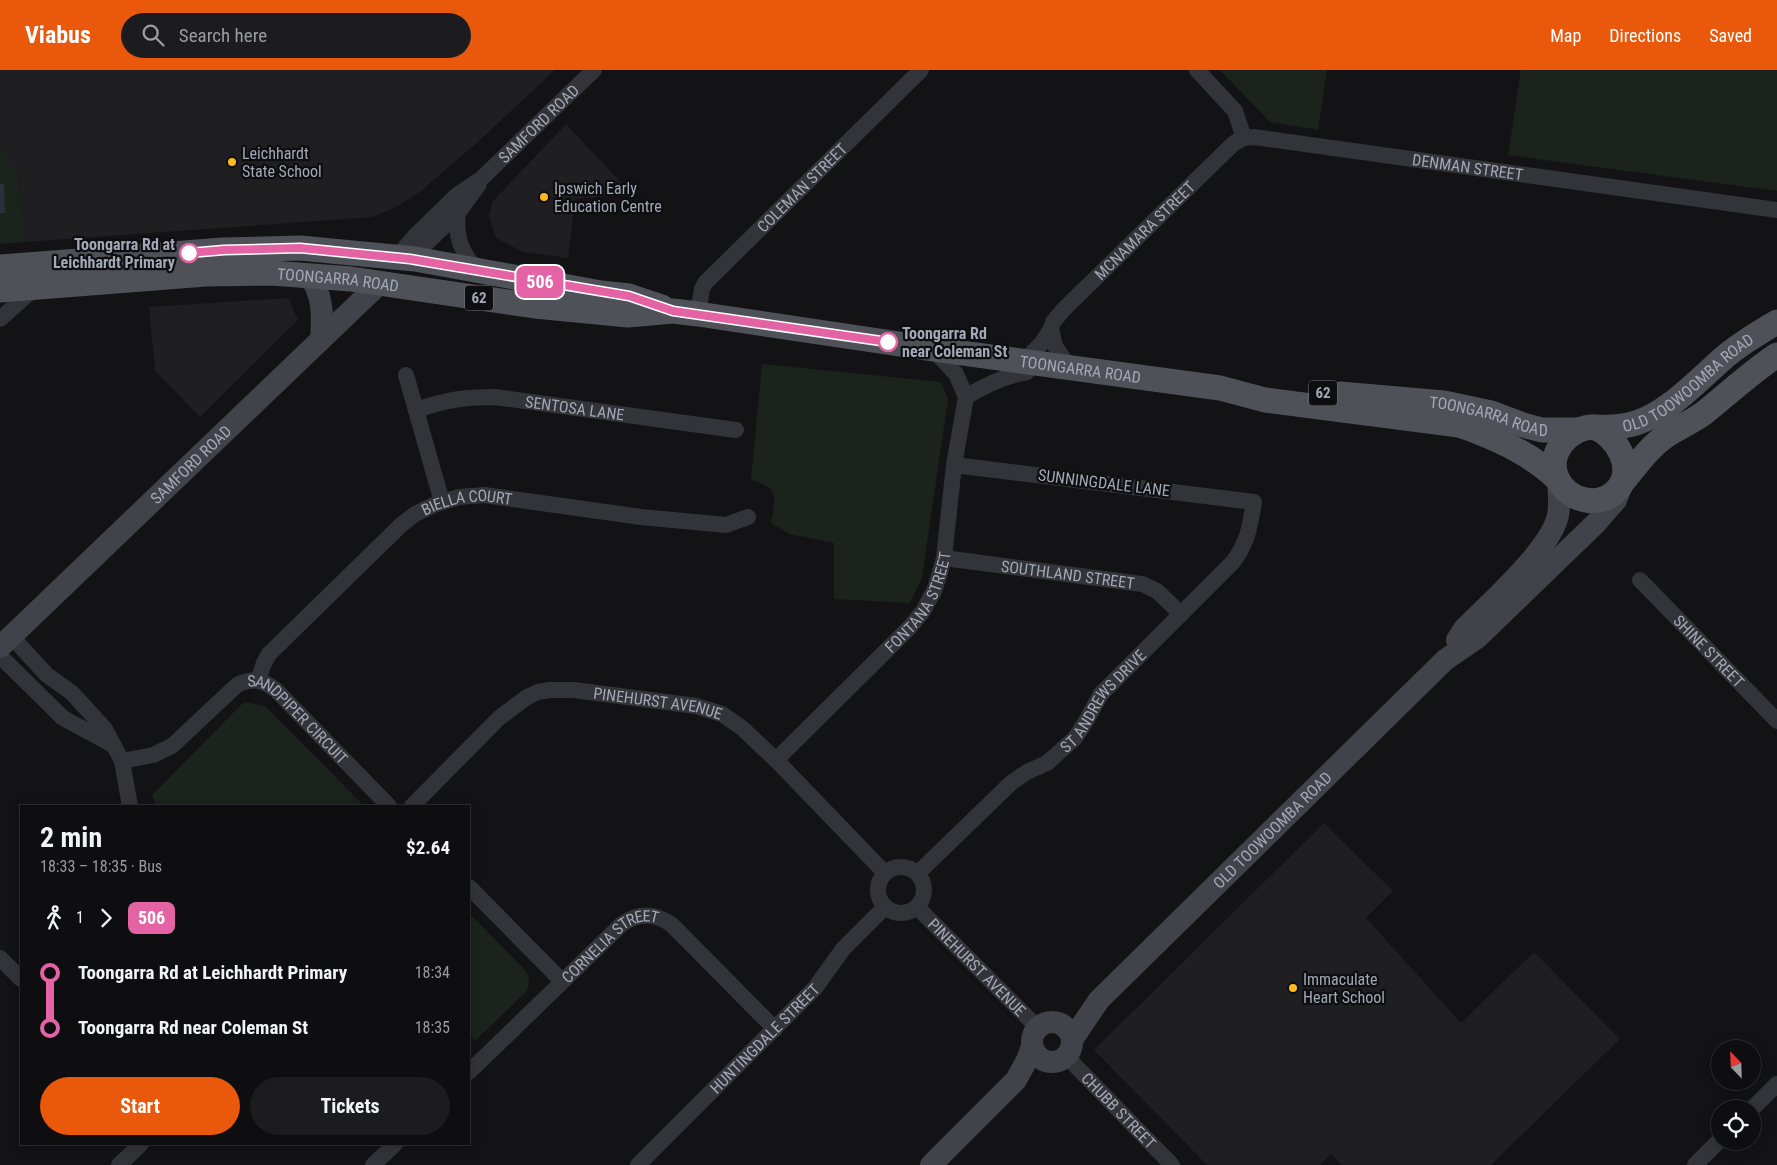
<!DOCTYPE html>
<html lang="en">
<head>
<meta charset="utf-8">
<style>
  body { margin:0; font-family:"Roboto Condensed",sans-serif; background:#1c1c1e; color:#f1f3f6; height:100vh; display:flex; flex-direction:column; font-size:19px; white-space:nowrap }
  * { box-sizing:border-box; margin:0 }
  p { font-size:16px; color:#9b9c9f }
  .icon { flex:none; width:28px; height:28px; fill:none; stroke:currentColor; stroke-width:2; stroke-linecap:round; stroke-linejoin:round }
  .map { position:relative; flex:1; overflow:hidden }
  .side { position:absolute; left:20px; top:735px; width:450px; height:340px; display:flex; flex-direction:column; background:#0e0e10; border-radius:0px; box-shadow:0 2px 12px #0003,0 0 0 1px #2e2e30 }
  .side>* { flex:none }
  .badge { padding:0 10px; border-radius:8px; font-size:18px; line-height:32px }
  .needle { width:32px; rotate:337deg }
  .tools { position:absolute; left:1711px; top:970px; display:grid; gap:10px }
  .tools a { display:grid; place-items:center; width:50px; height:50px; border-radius:50%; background:#0e0e10; box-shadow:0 2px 12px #0003,0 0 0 1px #2e2e30; font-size:25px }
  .map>.badge { position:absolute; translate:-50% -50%; box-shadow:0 0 0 2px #fff }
  .legs { display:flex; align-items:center; gap:8px; height:55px; padding:0 20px; font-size:16px }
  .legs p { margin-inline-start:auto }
  .summary { display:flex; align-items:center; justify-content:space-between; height:85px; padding:0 20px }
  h1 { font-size:28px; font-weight:700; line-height:38px }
  .cta { display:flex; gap:10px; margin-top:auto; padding:10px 20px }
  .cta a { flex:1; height:58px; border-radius:30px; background:#ea580c; color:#fff; font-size:20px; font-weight:700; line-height:58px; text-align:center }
  .cta a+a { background:#1c1c1e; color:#f1f3f6 }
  ul { padding:0 20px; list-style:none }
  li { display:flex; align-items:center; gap:18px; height:55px; font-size:19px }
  li i { display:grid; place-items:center; width:8px; height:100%; margin:0 6px; background:currentColor }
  li i::after { content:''; width:12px; height:12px; margin:-6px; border:4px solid; border-radius:50%; background:#0e0e10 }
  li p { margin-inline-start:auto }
  li:first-child i { background:linear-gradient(#0000 50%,currentColor 0) }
  li:last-child i { background:linear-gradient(currentColor 50%,#0000 0) }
  header { display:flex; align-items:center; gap:30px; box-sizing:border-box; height:70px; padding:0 25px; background:#ea580c; color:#fff }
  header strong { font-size:24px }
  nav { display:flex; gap:28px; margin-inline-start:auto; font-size:18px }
  .search { width:350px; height:45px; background:#1c1c1e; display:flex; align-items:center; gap:12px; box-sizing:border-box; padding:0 18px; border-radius:28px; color:#9b9c9f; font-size:19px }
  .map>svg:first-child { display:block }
  .built { fill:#1f1f22 }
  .green { fill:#1b231c }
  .water { fill:#283139 }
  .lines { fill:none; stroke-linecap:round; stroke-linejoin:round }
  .street { stroke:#33343a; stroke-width:16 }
  .secondary { stroke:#41434a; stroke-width:22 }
  .primary { stroke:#4f5159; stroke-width:25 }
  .line-1-casing { stroke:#fff; stroke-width:11 }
  .line-1 { stroke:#e463a4; stroke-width:8 }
  .poi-dot { fill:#ffb920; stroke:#0e0e10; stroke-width:2 }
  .stop-1-dot { fill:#fff; stroke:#e463a4; stroke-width:2.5 }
  .labels { text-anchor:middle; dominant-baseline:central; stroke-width:4.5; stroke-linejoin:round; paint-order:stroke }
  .shield { fill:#0e0e10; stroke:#767a84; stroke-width:1 }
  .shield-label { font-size:15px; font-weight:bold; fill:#a3a8b6 }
  .street-label { font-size:16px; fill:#a3a8b6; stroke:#0e0e10 }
  .poi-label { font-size:16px; fill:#a3a8b6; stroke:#0e0e10; text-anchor:start }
  .stop-label { font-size:16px; font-weight:bold; fill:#a3a8b6; stroke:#0e0e10; text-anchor:end }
</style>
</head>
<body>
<header>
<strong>Viabus</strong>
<div class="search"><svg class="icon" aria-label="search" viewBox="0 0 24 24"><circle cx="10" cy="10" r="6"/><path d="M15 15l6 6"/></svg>Search here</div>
<nav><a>Map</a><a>Directions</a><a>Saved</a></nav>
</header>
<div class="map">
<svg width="1777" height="1095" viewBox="0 0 1777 1095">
  <rect width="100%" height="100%" fill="#131315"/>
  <path class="built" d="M 0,0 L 555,0 L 480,70 L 421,121 L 398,136 L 373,147 L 25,172 L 19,103 L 0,82 Z
    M 566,54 L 632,124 L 575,129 L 568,188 L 523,182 L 496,168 L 489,146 L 493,131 Z
    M 288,228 L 298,250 L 200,347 L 155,301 L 149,237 Z
    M 1324,753 L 1393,821 L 1366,848 L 1461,953 L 1534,882 L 1620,969 L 1491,1095 L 1342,1095 L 1331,1084 L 1320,1095 L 1207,1095 L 1094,980 Z"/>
  <path class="green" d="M 1220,0 L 1327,0 L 1318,60 L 1270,52 Z
    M 1521,0 L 1777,0 L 1777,121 L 1508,85 Z
    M 0,82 L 19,103 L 25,172 L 0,174 Z
    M 762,294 L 941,312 L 948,329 L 922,508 L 910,533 L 834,529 L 834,473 L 789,464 L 771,453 C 776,428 779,417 751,410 Z
    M 244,632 L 265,636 L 364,736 L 156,736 L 152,725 Z
    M 469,843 L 526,901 C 530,909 530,914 526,922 L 475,971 L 469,965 Z"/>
  <path class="water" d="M 0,114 L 4,114 L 5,143 L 0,143 Z"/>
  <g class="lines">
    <g class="street">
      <path d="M 1197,0 L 1235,41 L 1244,68"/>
      <path d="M 458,143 C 455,168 461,180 476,200"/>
      <path id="s1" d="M 397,187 L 415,166 L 457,125 L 482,108 L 594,0"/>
      <path d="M 410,189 L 458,143 L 479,114"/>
      <path id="s2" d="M 698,244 L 702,219 L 705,213 L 921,0"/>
      <path d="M 0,249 L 35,218"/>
      <path d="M 1051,259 L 1055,276 L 1069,297"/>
      <path id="s3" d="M 1024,291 L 1041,274 L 1051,259 L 1053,252 L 1064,239 L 1234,73 L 1244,68 L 1254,67 L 1777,140"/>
      <path d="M 406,305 L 442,432"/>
      <path d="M 966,327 C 985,315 1004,306 1027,302 L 1035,293"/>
      <path id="s4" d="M 416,340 C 446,330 463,327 495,327 L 736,360"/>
      <path id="s5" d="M 944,488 L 1142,514 L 1157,521 L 1181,544"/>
      <path id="s6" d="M 1640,510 L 1777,651"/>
      <path d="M 11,566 L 47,605 L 72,623 L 105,659 L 122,691 L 130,736"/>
      <path d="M 0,586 L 63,648 L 111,674"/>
      <path id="s7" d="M 258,610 L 264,593 L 269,584 L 401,455 L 415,444 L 436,434 L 459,427 L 484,425 L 641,447 L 726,455 L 748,447"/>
      <path id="s8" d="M 776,690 L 910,557 L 923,541 L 934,521 L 939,506 L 944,488 L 954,395 L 966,327 L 956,304 L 933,279"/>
      <path id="s9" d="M 122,691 L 153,685 L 172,676 L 237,615 C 252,607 263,610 276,620 L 389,736"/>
      <path id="s10" d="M 412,736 L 499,648 L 527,627 L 538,622 L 550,620 L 574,620 L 696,636 L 722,644 L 742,658 L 776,690 L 885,803"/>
      <circle cx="901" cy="820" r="23"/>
      <path id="s11" d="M 918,803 L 1011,713 L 1027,702 L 1047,693 L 1075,668 L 1086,651 L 1101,624 L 1233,492 C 1248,472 1250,456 1254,432 L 954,395"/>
      <path d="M 469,817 L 562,911"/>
      <path id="s12" d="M 917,837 L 1037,957"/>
      <path d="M 0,888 L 21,909"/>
      <path id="s13" d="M 1066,986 L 1172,1095"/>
      <path id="s14" d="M 469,1002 L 622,854 C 639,842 656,843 672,855 L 775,959"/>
      <path d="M 1752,1039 L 1777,1014"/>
      <path d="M 119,1095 L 141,1074"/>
      <path d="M 373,1095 L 395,1074"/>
      <path id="s15" d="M 638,1095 L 815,918 L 843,879 L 885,837"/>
      <path d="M 1695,1095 L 1720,1070"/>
    </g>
    <g class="secondary">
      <path d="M 309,205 C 323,225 323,245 321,268"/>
      <path d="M 1457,570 L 1464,559 C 1489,534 1552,478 1558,445 C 1560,434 1559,422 1558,411"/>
      <path id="s16" d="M 0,577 L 380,213"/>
      <circle cx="1052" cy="972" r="20"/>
      <path id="s17" d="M 1072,970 L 1099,930 L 1445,590 L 1477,568 L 1596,453 L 1616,430 L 1622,415"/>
      <path d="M 931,1095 L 1016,1010 L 1027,990 L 1032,976"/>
    </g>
    <g class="primary">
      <path d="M 0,197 L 223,180 L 300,178 L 415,189 L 601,223 L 629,226 L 662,237"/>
      <path id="s18" d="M 0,220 L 206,204 L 272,203 L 351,209 L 535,236 L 628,245 L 673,241 L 698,244 L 933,279 L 1220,318 L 1265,330 L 1459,355 C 1494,367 1531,383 1557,409"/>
      <path id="s19" d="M 1340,324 L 1444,333 L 1491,343 L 1523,355 L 1542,360 L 1578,360"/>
      <path id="s20" d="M 1593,357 C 1617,365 1636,399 1617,420 C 1600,439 1567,431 1557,408 C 1546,383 1570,356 1595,357 C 1609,358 1623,357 1636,353 C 1670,342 1700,308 1727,285 C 1743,272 1760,262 1777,252"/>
      <path d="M 1622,413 C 1636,396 1649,377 1667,365 C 1679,357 1692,352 1704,343 C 1728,324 1751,302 1777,285"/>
    </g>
  </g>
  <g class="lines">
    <defs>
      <path id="line-1" d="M 189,183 L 224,180 L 300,178 L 410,189 L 629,226 L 673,241 L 888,272"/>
    </defs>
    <use href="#line-1" class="line-1-casing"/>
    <use href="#line-1" class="line-1"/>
  </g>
  <g class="poi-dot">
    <circle cx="232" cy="92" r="5"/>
    <circle cx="544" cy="127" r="5"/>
    <circle cx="1293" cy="918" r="5"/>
  </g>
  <g class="stop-1-dot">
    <circle cx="189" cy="183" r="9"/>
    <circle cx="888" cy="272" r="9"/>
  </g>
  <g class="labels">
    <g class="shield">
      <rect x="465" y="215.5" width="28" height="25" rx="4"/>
      <rect x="1309" y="310.5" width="28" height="25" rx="4"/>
    </g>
    <g class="shield-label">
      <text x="479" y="228">62</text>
      <text x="1323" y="323">62</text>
    </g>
    <g class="street-label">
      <text stroke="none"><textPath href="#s1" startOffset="195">SAMFORD ROAD</textPath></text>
      <text stroke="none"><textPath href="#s3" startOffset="541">DENMAN STREET</textPath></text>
      <text stroke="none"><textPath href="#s2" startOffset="168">COLEMAN STREET</textPath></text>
      <text stroke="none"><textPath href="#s3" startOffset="179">MCNAMARA STREET</textPath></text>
      <text stroke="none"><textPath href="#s18" startOffset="339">TOONGARRA ROAD</textPath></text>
      <text stroke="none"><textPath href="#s18" startOffset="1088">TOONGARRA ROAD</textPath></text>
      <text stroke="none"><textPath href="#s20" startOffset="332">OLD TOOWOOMBA ROAD</textPath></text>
      <text stroke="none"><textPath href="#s4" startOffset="161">SENTOSA LANE</textPath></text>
      <text stroke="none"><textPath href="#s19" startOffset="151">TOONGARRA ROAD</textPath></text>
      <text stroke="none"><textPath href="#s16" startOffset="264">SAMFORD ROAD</textPath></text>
      <text transform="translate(1104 413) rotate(7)">SUNNINGDALE LANE</text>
      <text stroke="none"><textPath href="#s7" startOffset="285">BIELLA COURT</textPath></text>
      <text stroke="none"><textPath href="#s5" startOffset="125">SOUTHLAND STREET</textPath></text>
      <text stroke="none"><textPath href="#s8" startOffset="215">FONTANA STREET</textPath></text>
      <text stroke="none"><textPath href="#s6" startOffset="99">SHINE STREET</textPath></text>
      <text stroke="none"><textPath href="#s11" startOffset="255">ST ANDREWS DRIVE</textPath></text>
      <text stroke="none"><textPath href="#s10" startOffset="292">PINEHURST AVENUE</textPath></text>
      <text stroke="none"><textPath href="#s9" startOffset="218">SANDPIPER CIRCUIT</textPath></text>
      <text stroke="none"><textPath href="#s17" startOffset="291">OLD TOOWOOMBA ROAD</textPath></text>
      <text stroke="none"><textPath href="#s14" startOffset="192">CORNELIA STREET</textPath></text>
      <text stroke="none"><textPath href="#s12" startOffset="85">PINEHURST AVENUE</textPath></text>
      <text stroke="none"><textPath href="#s15" startOffset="179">HUNTINGDALE STREET</textPath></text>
      <text stroke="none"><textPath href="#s13" startOffset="76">CHUBB STREET</textPath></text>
    </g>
    <g class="poi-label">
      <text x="242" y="83">Leichhardt<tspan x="242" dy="18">State School</tspan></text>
      <text x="554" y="118">Ipswich Early<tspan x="554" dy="18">Education Centre</tspan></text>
      <text x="1303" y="909">Immaculate<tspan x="1303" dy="18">Heart School</tspan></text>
    </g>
    <g class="stop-label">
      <text x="175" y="174">Toongarra Rd at<tspan x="175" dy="18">Leichhardt Primary</tspan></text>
      <text x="902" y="263" text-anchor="start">Toongarra Rd<tspan x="902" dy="18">near Coleman St</tspan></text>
    </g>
  </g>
</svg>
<div class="tools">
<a><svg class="needle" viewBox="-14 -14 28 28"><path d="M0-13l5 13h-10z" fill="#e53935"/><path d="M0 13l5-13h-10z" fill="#9b9c9f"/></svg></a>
<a><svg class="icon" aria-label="locate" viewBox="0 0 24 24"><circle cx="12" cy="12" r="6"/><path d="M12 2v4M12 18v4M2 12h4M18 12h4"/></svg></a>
</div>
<b class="badge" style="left:540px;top:212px;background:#e463a4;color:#fff">506</b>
<section class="side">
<div class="summary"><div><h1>2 min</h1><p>18:33 – 18:35 · Bus</p></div><b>$2.64</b></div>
<div class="legs"><svg class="icon" aria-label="walk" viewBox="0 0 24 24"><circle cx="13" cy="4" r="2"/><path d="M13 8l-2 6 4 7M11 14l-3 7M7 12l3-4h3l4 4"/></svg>1<svg class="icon" aria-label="forward" viewBox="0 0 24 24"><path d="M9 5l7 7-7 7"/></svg><b class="badge" style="background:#e463a4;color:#fff">506</b></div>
<ul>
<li><i style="color:#e463a4"></i><b>Toongarra Rd at Leichhardt Primary</b><p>18:34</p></li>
<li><i style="color:#e463a4"></i><b>Toongarra Rd near Coleman St</b><p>18:35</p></li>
</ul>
<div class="cta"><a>Start</a><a>Tickets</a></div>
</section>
</div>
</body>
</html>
